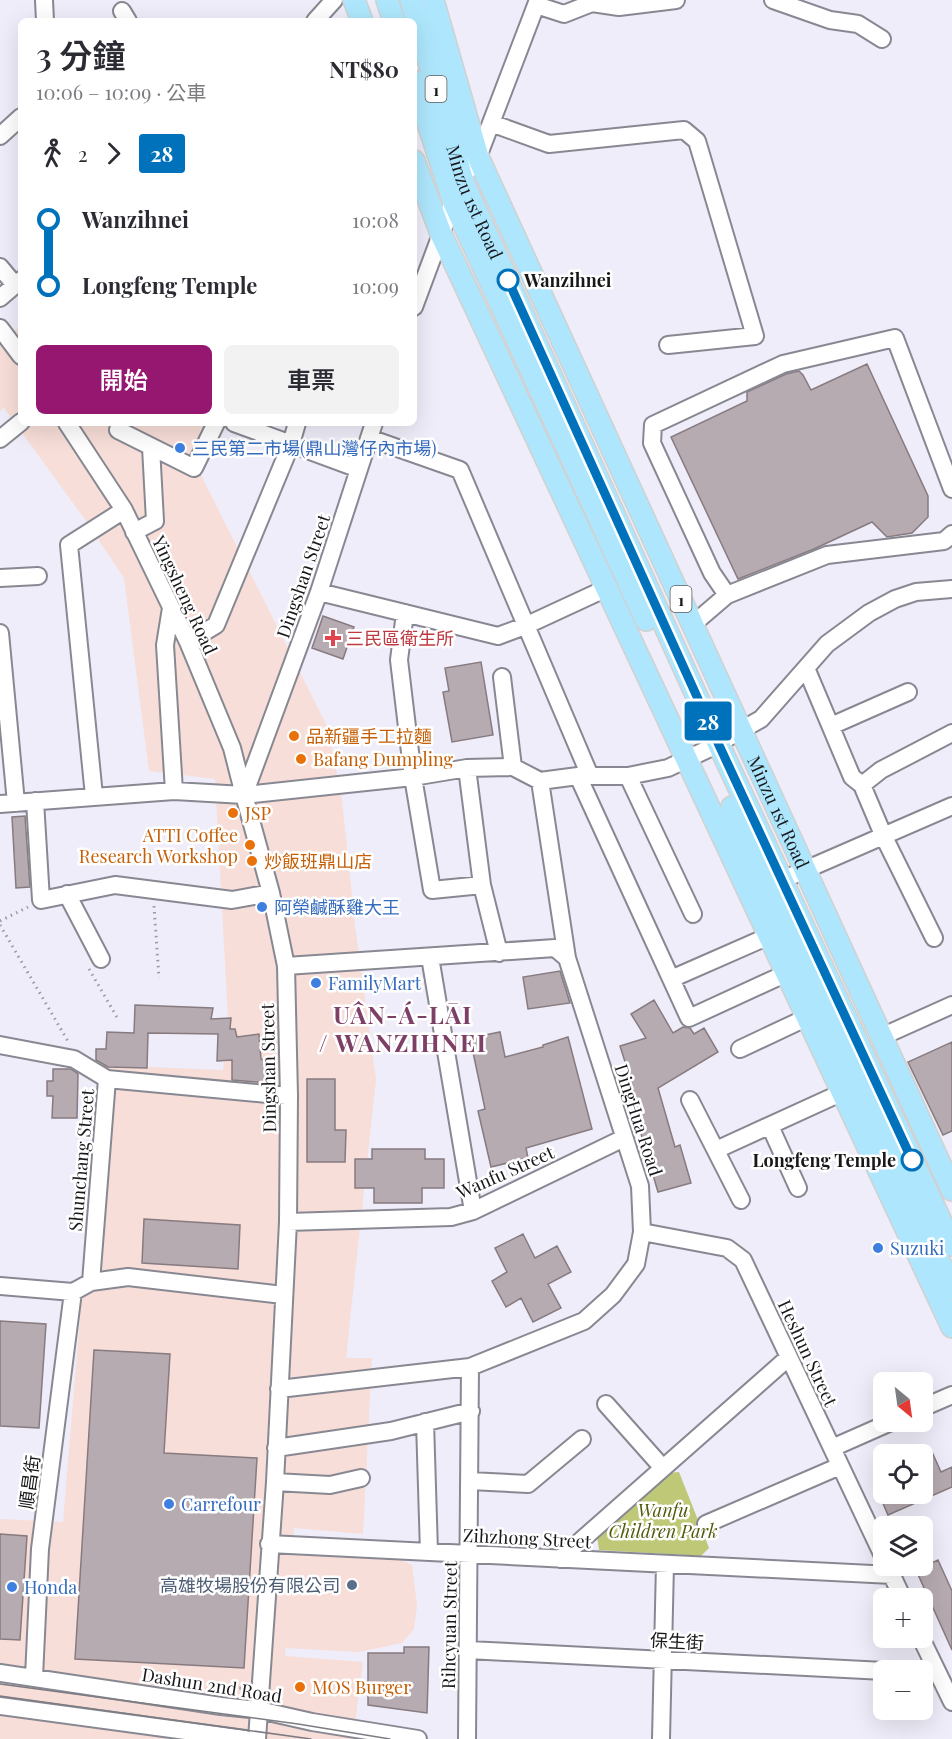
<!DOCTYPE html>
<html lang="zh-TW">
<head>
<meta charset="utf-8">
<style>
  body { margin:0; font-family:"Playfair Display","Noto Sans TC",serif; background:#f2f2f3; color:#2b2b33; height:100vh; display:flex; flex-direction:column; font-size:22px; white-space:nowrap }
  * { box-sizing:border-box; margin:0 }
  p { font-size:20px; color:#7c7c81 }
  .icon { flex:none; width:33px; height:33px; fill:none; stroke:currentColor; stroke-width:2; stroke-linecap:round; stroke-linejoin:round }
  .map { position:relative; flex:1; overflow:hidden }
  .sheet { position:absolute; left:18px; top:18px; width:399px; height:408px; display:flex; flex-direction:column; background:#fff; border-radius:9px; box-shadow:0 6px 24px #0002 }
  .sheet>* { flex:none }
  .badge { padding:0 12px; border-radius:4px; font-size:21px; line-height:39px }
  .needle { width:39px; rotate:151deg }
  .fabs { position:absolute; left:873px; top:1372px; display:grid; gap:12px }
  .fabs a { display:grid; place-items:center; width:60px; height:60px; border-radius:9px; background:#fff; box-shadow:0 6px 24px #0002; font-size:30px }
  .map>.badge { position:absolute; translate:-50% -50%; box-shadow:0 0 0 3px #fff }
  .legs { display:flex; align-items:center; gap:9px; height:66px; padding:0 18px; font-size:20px }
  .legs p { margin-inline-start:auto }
  .headline { display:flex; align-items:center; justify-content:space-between; height:102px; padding:0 18px }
  h1 { font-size:33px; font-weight:600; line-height:45px }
  .cta { display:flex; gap:12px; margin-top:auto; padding:12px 18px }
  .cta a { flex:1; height:69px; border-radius:9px; background:#961770; color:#fff; font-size:24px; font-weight:600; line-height:69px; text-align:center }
  .cta a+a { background:#f2f2f3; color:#2b2b33 }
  ul { padding:0 18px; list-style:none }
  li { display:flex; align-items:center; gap:21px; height:66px; font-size:22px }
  li i { display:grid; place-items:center; width:9px; height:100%; margin:0 8px; background:currentColor }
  li i::after { content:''; width:15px; height:15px; margin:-8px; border:4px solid; border-radius:50%; background:#fff }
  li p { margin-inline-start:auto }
  li:first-child i { background:linear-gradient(#0000 50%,currentColor 0) }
  li:last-child i { background:linear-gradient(currentColor 50%,#0000 0) }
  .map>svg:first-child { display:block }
  .commercial { fill:#f8ded8 }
  .green { fill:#bec876 }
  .building { fill:#b6abb0; stroke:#877b80; stroke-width:1.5 }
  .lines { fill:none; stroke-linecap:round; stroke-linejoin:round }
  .minor-casing { stroke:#888892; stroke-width:20 }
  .major-casing { stroke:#d1d1d1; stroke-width:24 }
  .path { stroke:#9a9aa2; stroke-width:3; stroke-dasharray:1.5 4.5; stroke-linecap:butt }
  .minor { stroke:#fff; stroke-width:16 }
  .major { stroke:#aee7fd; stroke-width:21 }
  .tram { stroke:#7d7c83; stroke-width:1.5 }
  .line-1-casing { stroke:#fff; stroke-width:14 }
  .line-1 { stroke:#0072bc; stroke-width:9 }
  .stop-1-dot { fill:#fff; stroke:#0072bc; stroke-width:3 }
  .shop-dot { fill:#3f7fe0; stroke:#fff; stroke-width:2 }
  .health-dot { fill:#e0444e; stroke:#fff; stroke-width:2 }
  .food-dot { fill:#e8710a; stroke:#fff; stroke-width:2 }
  .service-dot { fill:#5c6f8a; stroke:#fff; stroke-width:2 }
  .labels { text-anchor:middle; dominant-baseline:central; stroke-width:5; stroke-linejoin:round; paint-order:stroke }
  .shield { fill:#fff; stroke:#5d5d5f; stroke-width:1.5 }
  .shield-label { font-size:16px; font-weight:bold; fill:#18181b }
  .street-label { font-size:18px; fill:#18181b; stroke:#fff }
  .stop-label { font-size:18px; font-weight:bold; fill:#18181b; stroke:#fff; text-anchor:start }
  .shop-label { font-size:18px; fill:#366cbe; stroke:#fff; text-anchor:start }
  .health-label { font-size:18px; fill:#be3a42; stroke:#fff; text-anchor:start }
  .food-label { font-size:18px; fill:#c56008; stroke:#fff; text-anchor:start }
  .park-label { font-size:18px; font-style:italic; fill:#53590b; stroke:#fff }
  .service-label { font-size:18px; fill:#4e5e75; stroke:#fff; text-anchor:end }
  .district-label { font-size:24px; font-weight:bold; letter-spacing:1.5px; fill:#7d3f65; stroke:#fff }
</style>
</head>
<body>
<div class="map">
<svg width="952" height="1739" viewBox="0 0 952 1739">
  <rect width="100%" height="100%" fill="#eeedf9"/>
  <path class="commercial" d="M 21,325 L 21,423 L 215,423 L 196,465 L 328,728 L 342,800 L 355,925 L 376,1079 L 346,1358 L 372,1358 L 363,1534 L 294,1528 L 292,1554 L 402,1560 L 412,1565 L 417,1606 L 414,1629 L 402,1643 L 359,1652 L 286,1648 L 286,1644 L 285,1656 L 363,1662 L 353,1739 L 0,1739 L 0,1519 L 63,1522 L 101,1065 L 223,1070 L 228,1019 L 215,779 L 149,771 L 124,578 L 86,521 L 4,408 L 0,411 L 0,344 Z"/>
  <path class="green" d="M 679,1472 L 709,1548 L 701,1556 L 599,1550 L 597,1536 L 667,1473 Z"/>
  <path class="building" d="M 867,364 L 928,496 L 928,517 L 912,533 L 887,537 L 872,522 L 814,549 L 738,579 L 671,437 L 747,401 L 747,392 L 786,374 L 799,371 L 803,375 L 811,390 Z
    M 323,616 L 354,627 L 343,659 L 312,648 Z
    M 481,662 L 493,735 L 452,742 L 443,692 L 449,691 L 445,668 Z
    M 25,816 L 30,887 L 16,888 L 12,817 Z
    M 560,971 L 570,1003 L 528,1009 L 523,977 Z
    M 654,1000 L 673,1033 L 683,1027 L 690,1028 L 694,1034 L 704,1028 L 718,1052 L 658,1088 L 675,1147 L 680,1145 L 691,1183 L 658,1192 L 628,1089 L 633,1087 L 620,1046 L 646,1038 L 631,1014 Z
    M 135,1005 L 213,1008 L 211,1019 L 231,1018 L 230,1029 L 235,1029 L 237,1037 L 259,1034 L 261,1059 L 274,1064 L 274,1078 L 268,1083 L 232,1080 L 232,1060 L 217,1061 L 218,1034 L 148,1033 L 147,1068 L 108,1067 L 96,1060 L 96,1049 L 106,1049 L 107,1032 L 134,1033 Z
    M 500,1032 L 505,1057 L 543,1047 L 543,1045 L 568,1037 L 592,1129 L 526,1148 L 528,1158 L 491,1167 L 478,1111 L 485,1109 L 470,1038 Z
    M 952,1042 L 952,1131 L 943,1135 L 908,1062 Z
    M 53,1069 L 71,1069 L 78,1074 L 77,1118 L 52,1118 L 53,1096 L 47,1096 L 47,1081 L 53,1081 Z
    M 307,1079 L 335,1079 L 335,1130 L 346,1130 L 345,1162 L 307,1162 Z
    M 372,1149 L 425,1149 L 425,1159 L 444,1159 L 444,1188 L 422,1188 L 422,1203 L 374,1203 L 374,1188 L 355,1188 L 355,1159 L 372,1159 Z
    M 144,1219 L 240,1225 L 238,1269 L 142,1263 Z
    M 523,1234 L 535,1258 L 557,1246 L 571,1272 L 548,1284 L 561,1308 L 533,1322 L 521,1298 L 506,1307 L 492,1281 L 507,1272 L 495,1248 Z
    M 0,1321 L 46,1324 L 39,1428 L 0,1426 Z
    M 94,1350 L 170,1354 L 164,1453 L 257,1458 L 244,1668 L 75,1659 Z
    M 932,1452 L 941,1472 L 952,1467 L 952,1487 L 888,1515 L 879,1494 L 922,1494 L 922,1456 Z
    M 0,1534 L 27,1536 L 20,1640 L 0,1639 Z
    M 938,1560 L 952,1591 L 952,1650 L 916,1570 Z
    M 404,1647 L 429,1647 L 427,1713 L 368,1705 L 368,1653 L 404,1653 Z"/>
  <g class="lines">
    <defs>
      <path id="minor" d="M 44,0 L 45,21
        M 773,0 L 830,20 L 858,24 L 882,39
        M 536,5 L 564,14 L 592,3 L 619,7 L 676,0
        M 122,11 L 128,21
        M 315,21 L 334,0
        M 491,123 L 549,144 L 684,130 L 697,141 L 755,336 L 668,345
        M 0,136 L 21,117
        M 0,267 L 15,285
        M 0,298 L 21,280
        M 414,307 L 462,178 L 478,157 L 538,0
        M 0,328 L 21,356
        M 67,423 L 124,510 L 188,642 L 232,748 L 244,795
        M 121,423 L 118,430 L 194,468 L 216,423
        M 234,423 L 359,469
        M 369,438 L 460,470 L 590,776
        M 0,439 L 21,422
        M 134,532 L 155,521 L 151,447
        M 0,578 L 38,576
        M 319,592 L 498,636 L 525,626 L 607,588
        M 727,595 L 712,573 L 652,443 L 653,425 L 783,364 L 895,338 L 952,489
        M 171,608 L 165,645 L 174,791
        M 405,613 L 399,660 L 413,777 L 432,890 L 482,885
        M 692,625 L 727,595 L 827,555 L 944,541 L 952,534
        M 0,633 L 16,803
        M 188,642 L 216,625 L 291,444 L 297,423
        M 806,668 L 852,777 L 862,785 L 884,837 L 934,938
        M 502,677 L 513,767
        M 831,726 L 908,692
        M 467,768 L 482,885 L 499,953
        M 578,776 L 689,1018 L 787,973
        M 628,776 L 693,914
        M 540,781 L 567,958
        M 862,785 L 881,770 L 952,733
        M 94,796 L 69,545 L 124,510
        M 35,801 L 41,900 L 115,885 L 232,900 L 271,893
        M 0,804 L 174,791 L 244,795 L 413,777 L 467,768 L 513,767 L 540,781 L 578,776 L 628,776 L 668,768 L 706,750 L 761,719 L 827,644 L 869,613 L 895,599 L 916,592 L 952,589
        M 782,880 L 952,806
        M 67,894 L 101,959
        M 430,957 L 473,1211
        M 671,979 L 769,936
        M 881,1037 L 952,1005
        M 0,1045 L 74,1059 L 107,1079
        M 740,1049 L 808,1017
        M 690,1100 L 741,1200
        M 770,1126 L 798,1188
        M 716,1150 L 843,1092
        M 288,1222 L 451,1217 L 473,1211 L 624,1138
        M 642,1232 L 727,1248 L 743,1260 L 884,1558
        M 91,1282 L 107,1079 L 289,1096
        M 0,1286 L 73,1292 L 91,1282 L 128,1277 L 283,1295
        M 279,1389 L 470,1367 L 584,1321 L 613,1295 L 636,1264 L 642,1232 L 640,1186 L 567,958 L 555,948 L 286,966
        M 606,1404 L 662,1467
        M 922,1408 L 952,1395
        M 425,1422 L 429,1552
        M 276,1448 L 391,1431 L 471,1411
        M 832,1448 L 891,1422
        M 470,1481 L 528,1484 L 582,1439
        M 275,1482 L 330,1485 L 361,1478
        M 706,1524 L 840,1466
        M 269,1544 L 892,1575
        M 560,1559 L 789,1357
        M 888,1567 L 903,1599
        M 921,1638 L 952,1702
        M 468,1650 L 884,1671
        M 0,1673 L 221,1706 L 259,1710 L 312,1722 L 418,1739
        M 34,1677 L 40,1549 L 73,1292
        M 0,1706 L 245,1739
        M 257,1739 L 275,1482 L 288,1222 L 289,1096 L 286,966 L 271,893 L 244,795 L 319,592 L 374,423
        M 467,1739 L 470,1367
        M 661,1739 L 665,1564"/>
      <g id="major">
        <path d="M 354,0 L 362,21"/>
        <path d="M 387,0 L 394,21"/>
        <path id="s1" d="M 411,0 L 462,178 L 469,195 L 718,743 L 952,1245"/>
        <path id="s2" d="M 433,0 L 478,157 L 952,1190"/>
        <path d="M 414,81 L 454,203 L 646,620"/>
        <path d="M 414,161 L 441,234 L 952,1327"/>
        <path d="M 732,807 L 952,1289"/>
      </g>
    </defs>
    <use href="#minor" class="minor-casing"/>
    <use href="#major" class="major-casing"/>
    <path class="path" d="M 154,906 L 159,978
      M 0,921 L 28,907
      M 0,925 L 69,1043
      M 89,969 L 118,1019
      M 228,1691 L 234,1688 L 245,1688"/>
    <use href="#minor" class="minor"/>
    <use href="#major" class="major"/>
    <path class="tram" d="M 0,1684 L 298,1724 L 390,1739
      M 0,1696 L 311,1739"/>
  </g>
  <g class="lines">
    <defs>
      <path id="line-1" d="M 508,280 L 718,743 L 912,1160"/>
    </defs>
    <use href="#line-1" class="line-1-casing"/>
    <use href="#line-1" class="line-1"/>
  </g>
  <g class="stop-1-dot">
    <circle cx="508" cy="280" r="10"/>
    <circle cx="912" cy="1160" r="10"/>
  </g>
  <g class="shop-dot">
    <circle cx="180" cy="448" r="6"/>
    <circle cx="262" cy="907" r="6"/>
    <circle cx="316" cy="983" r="6"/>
    <circle cx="878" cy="1248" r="6"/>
    <circle cx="169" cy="1504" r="6"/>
    <circle cx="12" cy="1587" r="6"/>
  </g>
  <path class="health-dot" d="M330 629h6v6h6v6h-6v6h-6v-6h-6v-6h6z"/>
  <g class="food-dot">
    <circle cx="294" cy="736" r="6"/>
    <circle cx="301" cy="759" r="6"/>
    <circle cx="233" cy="813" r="6"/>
    <circle cx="250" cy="845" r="6"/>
    <circle cx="252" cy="861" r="6"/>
    <circle cx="300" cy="1687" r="6"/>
  </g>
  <circle class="service-dot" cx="352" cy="1585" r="6"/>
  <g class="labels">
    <g class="shield">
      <rect x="425.5" y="76" width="21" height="26" rx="4.5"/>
      <rect x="670.5" y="586" width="21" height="26" rx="4.5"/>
    </g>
    <g class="shield-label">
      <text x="436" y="89">1</text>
      <text x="681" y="599">1</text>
    </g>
    <g class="street-label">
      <text stroke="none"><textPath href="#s1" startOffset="212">Minzu 1st Road</textPath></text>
      <text transform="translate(303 576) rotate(-71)">Dingshan Street</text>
      <text transform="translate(185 595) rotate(65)">Yingsheng Road</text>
      <text stroke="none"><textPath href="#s2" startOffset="884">Minzu 1st Road</textPath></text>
      <text transform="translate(268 1068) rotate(-91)">Dingshan Street</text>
      <text transform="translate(639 1120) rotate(72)">DingHua Road</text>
      <text transform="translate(81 1160) rotate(-85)">Shunchang Street</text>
      <text transform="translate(505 1172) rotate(-24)">Wanfu Street</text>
      <text transform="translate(808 1353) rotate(65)">Heshun Street</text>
      <text transform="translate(29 1482) rotate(-82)">順昌街</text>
      <text transform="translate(527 1538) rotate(3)">Zihzhong Street</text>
      <text transform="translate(449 1625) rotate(-89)">Rihcyuan Street</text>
      <text transform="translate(677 1641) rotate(3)">保生街</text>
      <text transform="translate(212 1685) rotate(9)">Dashun 2nd Road</text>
    </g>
    <g class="stop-label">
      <text x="524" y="280">Wanzihnei</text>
      <text x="896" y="1160" text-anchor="end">Longfeng Temple</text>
    </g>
    <g class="shop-label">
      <text x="192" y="448">三民第二市場(鼎山灣仔內市場)</text>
      <text x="274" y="907">阿榮鹹酥雞大王</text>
      <text x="328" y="983">FamilyMart</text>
      <text x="890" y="1248">Suzuki</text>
      <text x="181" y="1504">Carrefour</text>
      <text x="24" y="1587">Honda</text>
    </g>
    <g class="health-label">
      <text x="346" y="638">三民區衛生所</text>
    </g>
    <g class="food-label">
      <text x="306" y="736">品新疆手工拉麵</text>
      <text x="313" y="759">Bafang Dumpling</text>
      <text x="245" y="813">JSP</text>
      <text x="238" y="835" text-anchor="end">ATTI Coffee<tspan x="238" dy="21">Research Workshop</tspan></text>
      <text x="264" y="861">炒飯班鼎山店</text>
      <text x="312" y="1687">MOS Burger</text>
    </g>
    <g class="park-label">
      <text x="663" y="1510">Wanfu<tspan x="663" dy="21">Children Park</tspan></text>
    </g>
    <g class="service-label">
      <text x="340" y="1585">高雄牧場股份有限公司</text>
    </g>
    <g class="district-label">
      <text x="403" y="1014">UÂN-Á-LĀI<tspan x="403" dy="28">/ WANZIHNEI</tspan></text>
    </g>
  </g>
</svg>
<div class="fabs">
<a><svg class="needle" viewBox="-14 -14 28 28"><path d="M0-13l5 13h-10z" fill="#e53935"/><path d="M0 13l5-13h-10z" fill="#7c7c81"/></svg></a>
<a><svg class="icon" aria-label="locate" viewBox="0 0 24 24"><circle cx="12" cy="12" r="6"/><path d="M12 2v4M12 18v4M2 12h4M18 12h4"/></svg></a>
<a><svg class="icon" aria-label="layers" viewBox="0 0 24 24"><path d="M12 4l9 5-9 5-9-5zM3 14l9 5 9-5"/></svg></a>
<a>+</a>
<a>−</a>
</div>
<b class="badge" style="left:708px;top:721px;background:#0072bc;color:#fff">28</b>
<section class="sheet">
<div class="headline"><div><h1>3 分鐘</h1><p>10:06 – 10:09 · 公車</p></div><b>NT$80</b></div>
<div class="legs"><svg class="icon" aria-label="walk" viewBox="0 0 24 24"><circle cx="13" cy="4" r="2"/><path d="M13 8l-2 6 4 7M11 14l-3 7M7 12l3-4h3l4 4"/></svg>2<svg class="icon" aria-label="forward" viewBox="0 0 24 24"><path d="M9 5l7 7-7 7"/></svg><b class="badge" style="background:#0072bc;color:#fff">28</b></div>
<ul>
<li><i style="color:#0072bc"></i><b>Wanzihnei</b><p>10:08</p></li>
<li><i style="color:#0072bc"></i><b>Longfeng Temple</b><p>10:09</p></li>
</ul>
<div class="cta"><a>開始</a><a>車票</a></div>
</section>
</div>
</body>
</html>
